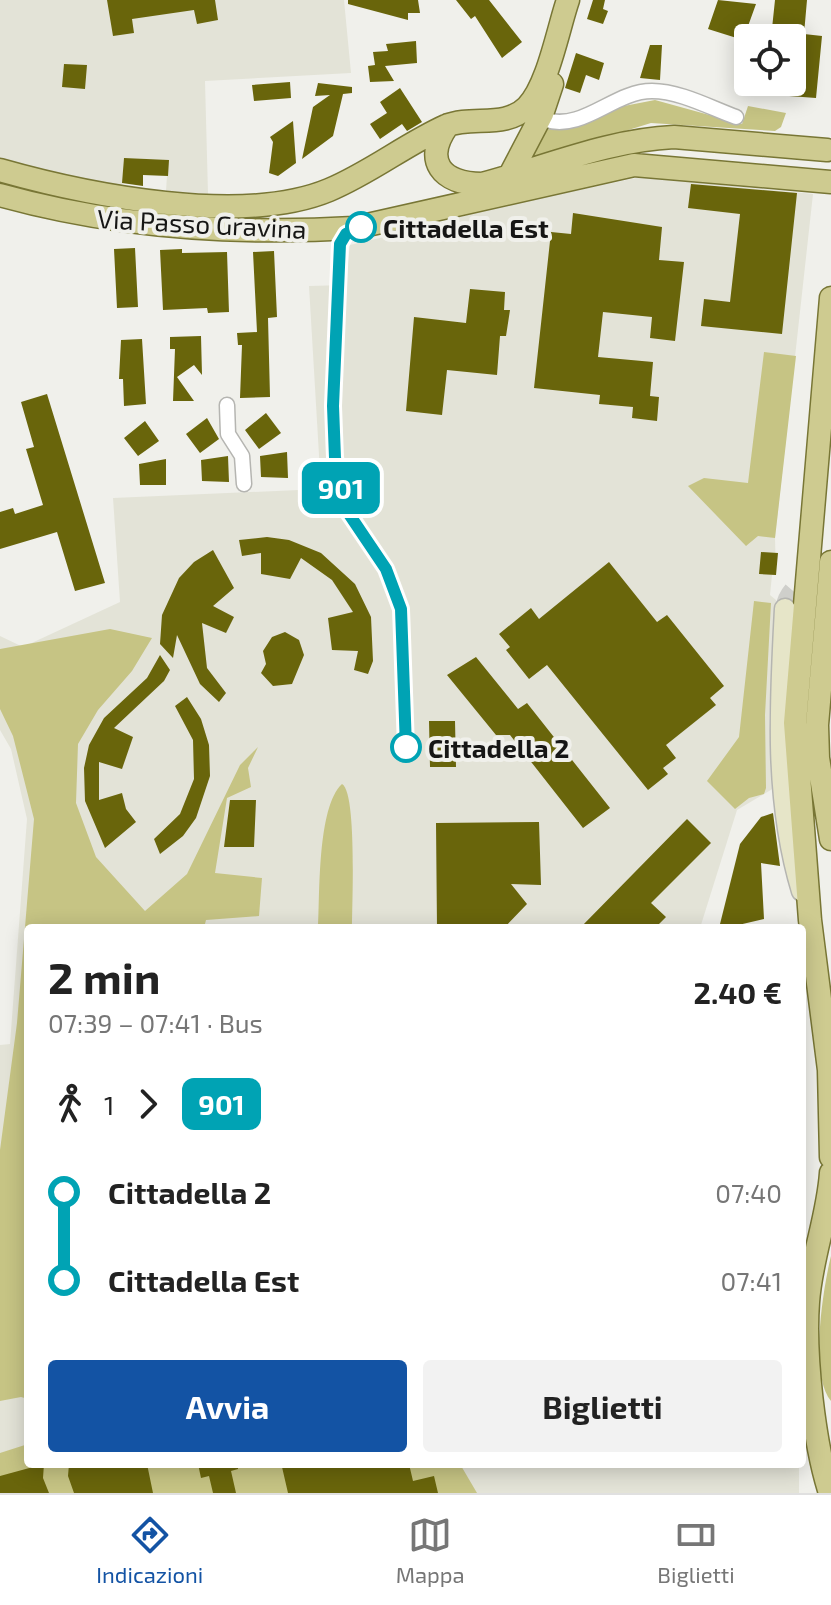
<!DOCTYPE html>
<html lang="it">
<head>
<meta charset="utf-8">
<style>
  body { margin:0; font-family:"Exo 2",sans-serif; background:#f2f2f2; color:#222; height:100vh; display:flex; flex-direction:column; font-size:30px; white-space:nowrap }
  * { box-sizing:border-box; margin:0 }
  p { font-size:26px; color:#767676 }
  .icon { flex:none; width:44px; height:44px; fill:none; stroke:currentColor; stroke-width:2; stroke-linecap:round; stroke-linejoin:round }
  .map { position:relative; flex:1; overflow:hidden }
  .drawer { position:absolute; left:24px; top:924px; width:782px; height:544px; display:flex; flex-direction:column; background:#fff; border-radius:8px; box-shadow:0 4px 20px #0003 }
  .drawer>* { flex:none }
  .badge { padding:0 16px; border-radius:12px; font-size:28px; line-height:52px }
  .fabs { position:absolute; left:734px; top:24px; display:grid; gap:16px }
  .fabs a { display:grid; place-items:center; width:72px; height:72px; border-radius:8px; background:#fff; box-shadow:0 4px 20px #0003; font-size:40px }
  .map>.badge { position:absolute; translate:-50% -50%; box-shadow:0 0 0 4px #fff }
  .legs { display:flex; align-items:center; gap:12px; height:88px; padding:0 24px; font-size:26px }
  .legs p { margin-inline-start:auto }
  .headline { display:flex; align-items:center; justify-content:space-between; height:136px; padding:0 24px }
  h1 { font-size:44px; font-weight:700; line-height:60px }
  .button { display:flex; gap:16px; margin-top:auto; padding:16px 24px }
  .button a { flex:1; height:92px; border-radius:8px; background:#1353a4; color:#fff; font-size:32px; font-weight:700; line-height:92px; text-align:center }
  .button a+a { background:#f2f2f2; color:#222 }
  ul { padding:0 24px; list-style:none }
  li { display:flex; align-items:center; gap:28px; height:88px; font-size:30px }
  li i { display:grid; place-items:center; width:12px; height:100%; margin:0 10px; background:currentColor }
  li i::after { content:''; width:20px; height:20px; margin:-10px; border:6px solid; border-radius:50%; background:#fff }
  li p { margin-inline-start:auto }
  li:first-child i { background:linear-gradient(#0000 50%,currentColor 0) }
  li:last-child i { background:linear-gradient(currentColor 50%,#0000 0) }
  .tab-bar { display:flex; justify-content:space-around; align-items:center; height:112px; border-top:2px solid #e0e0e0; background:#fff; font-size:22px; color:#767676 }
  .tab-bar a { display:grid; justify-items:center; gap:4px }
  .tab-bar .on { color:#1353a4 }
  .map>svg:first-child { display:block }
  .built { fill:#e3e3d7 }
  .green { fill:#c6c484 }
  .building { fill:#69650b }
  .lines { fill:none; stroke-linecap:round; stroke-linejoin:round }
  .secondary-tunnel { stroke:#cfcfcb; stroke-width:20; stroke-dasharray:20 10; stroke-linecap:butt }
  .minor-casing { stroke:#b5b5b1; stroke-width:17 }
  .secondary-casing { stroke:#b5b5b1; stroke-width:23 }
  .primary-casing { stroke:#787635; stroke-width:25 }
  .minor { stroke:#fff; stroke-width:14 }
  .secondary { stroke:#e6e5c8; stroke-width:20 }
  .primary { stroke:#cecb90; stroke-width:22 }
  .line-1-casing { stroke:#fff; stroke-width:18 }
  .line-1 { stroke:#00a3b4; stroke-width:12 }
  .stop-1-dot { fill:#fff; stroke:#00a3b4; stroke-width:4 }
  .labels { text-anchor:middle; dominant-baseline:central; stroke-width:8; stroke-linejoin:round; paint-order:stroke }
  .street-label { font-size:26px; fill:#161615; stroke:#f0f0eb }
  .stop-label { font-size:26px; font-weight:bold; fill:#161615; stroke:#f0f0eb; text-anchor:start }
</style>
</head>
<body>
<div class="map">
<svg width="831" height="1493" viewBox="0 0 831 1493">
  <rect width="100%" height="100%" fill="#f0f0eb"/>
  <path class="built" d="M 0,0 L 344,0 L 351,73 L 205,81 L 208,194 L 166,191 L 168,160 L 124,158 L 122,188 L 102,185 L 0,160 Z
    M 641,177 L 813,194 L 775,538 L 776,575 L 772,575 L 770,595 L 776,600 L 769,719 L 774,788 L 737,810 L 700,928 L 28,928 L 28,1464 L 799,1464 L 799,1493 L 0,1493 L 0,1045 L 10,1044 L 27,819 L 11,749 L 0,730 L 0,636 L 23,647 L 120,602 L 113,498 L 321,489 L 309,286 L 345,285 L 350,245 L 418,229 L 421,241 L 435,239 L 436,224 L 488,209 Z"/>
  <path class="green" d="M 655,100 L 742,124 L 748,106 L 786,113 L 781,127 L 775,131 L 651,123 L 531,160 L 528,158 L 544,127 L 577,126 L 624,106 Z
    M 764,352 L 796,356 L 775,538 L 758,536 L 746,546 L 688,486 L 704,478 L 748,483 Z
    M 754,601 L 771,603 L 765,715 L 766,788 L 764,794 L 749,798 L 735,809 L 707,781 L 739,737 Z
    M 110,629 L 152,638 L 132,671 L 98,710 L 78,744 L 76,803 L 96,857 L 145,911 L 187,874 L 240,765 L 258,747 L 248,768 L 251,787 L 227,798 L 215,873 L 262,878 L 259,916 L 206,920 L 204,928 L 28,928 L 28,1399 L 21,1397 L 0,1401 L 0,1150 L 17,1023 L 34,819 L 13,736 L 0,709 L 0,649 Z
    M 342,784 C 357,792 352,905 352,928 L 318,928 C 320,895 317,807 342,784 Z
    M 831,1256 L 831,1401 C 809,1375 823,1288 831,1256 Z
    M 28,1444 L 28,1464 L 460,1464 L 477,1493 L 0,1493 L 0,1453 Z"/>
  <path class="building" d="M 107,0 L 215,0 L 218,20 L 197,24 L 194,10 L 132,19 L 134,33 L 113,36 Z
    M 348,0 L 418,0 L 420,13 L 408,13 L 408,20 L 348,4 Z
    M 456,0 L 489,0 L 522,42 L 502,58 L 475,16 L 471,19 Z
    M 593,0 L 605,0 L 603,9 L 608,11 L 603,24 L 587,19 Z
    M 718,0 L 756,4 L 743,40 L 708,29 Z
    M 775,0 L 807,0 L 804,34 L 822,36 L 816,98 L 789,96 L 792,38 L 771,38 Z
    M 416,41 L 417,63 L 385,66 L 394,81 L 370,82 L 368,66 L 375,65 L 373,52 L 388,51 L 386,44 Z
    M 650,45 L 662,45 L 660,80 L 640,78 Z
    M 576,53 L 604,63 L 599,80 L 586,75 L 580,93 L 565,88 Z
    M 64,64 L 87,65 L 85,89 L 62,87 Z
    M 290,82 L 291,98 L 254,101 L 252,85 Z
    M 318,83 L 352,87 L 352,93 L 343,94 L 333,136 L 302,159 L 313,107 L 330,95 L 315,96 Z
    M 400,88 L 422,122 L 407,131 L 402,124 L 380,139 L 370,124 L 387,113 L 380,102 Z
    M 293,121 L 296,163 L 278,176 L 269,173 L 273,142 L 270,137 Z
    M 124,158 L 169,160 L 168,176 L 143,175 L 143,186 L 122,183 Z
    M 691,184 L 797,193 L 782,334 L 701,326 L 704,299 L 730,302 L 740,214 L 688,208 Z
    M 573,213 L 662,227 L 659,260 L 684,262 L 675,341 L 650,338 L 652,317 L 603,312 L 598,357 L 653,362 L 650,396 L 659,397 L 657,421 L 632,418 L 633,407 L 599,404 L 600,395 L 534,388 L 551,232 L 571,234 Z
    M 135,248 L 138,307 L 117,308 L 114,249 Z
    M 182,249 L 182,253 L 227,252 L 229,312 L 208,313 L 207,308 L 163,310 L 160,250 Z
    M 274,251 L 277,317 L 268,318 L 270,397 L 240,398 L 242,345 L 238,345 L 237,333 L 257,332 L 253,252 Z
    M 470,289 L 505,292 L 504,310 L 510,310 L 506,336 L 500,336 L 497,375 L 447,370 L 442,415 L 406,411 L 414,317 L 466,323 Z
    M 201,336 L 202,375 L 194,365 L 177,377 L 194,401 L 173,401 L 175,349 L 170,349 L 170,337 Z
    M 142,339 L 146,404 L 124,406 L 123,379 L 119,379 L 121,340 Z
    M 47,394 L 105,583 L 75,591 L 57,532 L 0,549 L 0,512 L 13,508 L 15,514 L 43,505 L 26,449 L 34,447 L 21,402 Z
    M 266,413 L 281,433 L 259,449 L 245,430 Z
    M 207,418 L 219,439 L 200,453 L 186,434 Z
    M 145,421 L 159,441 L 138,456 L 124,438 Z
    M 287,452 L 288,478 L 261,477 L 260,456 Z
    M 228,456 L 229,482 L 202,481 L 201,460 Z
    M 166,459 L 166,485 L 140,485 L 139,464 Z
    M 267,537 L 289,540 L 321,553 L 355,584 L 371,617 L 373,661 L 368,674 L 354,670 L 358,651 L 332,650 L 328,618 L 353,612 L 332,580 L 301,558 L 290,579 L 261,574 L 261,553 L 242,556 L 239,540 Z
    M 213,550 L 234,588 L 213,606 L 234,617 L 226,633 L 202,623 L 207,668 L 226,693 L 219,702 L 200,684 L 177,635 L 173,658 L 160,644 L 162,615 L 179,578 L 194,562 Z
    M 761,552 L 778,553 L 776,575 L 759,574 Z
    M 609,562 L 657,622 L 667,615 L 724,686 L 710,698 L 716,705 L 666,745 L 676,758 L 663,768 L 668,774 L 648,790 L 547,665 L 529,679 L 506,650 L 510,647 L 499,634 L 531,608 L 539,619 Z
    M 285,632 L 299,640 L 304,655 L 292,684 L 273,686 L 261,673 L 266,664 L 263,651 L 272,637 Z
    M 160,655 L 170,670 L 164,681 L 114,728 L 133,737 L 122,769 L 99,762 L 99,800 L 122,793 L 126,809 L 136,822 L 105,848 L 85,801 L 84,768 L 89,745 L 104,718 L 147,678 Z
    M 476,657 L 518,709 L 527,703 L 610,808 L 583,828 L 510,735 L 496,735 L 447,675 Z
    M 187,697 L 201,719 L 209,745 L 210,776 L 196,818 L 183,836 L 160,854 L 154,839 L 180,814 L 194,779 L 193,740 L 175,706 Z
    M 429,721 L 455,721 L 456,767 L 430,767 Z
    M 230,800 L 256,800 L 254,847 L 224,847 Z
    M 773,813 L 780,866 L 761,863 L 764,919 L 734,926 L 720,924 L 740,844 L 761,817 Z
    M 687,819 L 711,843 L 651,903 L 666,917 L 655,928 L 580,928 Z
    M 539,822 L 541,885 L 511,884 L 527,904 L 504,928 L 437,928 L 436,823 Z
    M 44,1464 L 43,1478 L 49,1493 L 0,1493 L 0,1476 Z
    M 69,1464 L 147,1464 L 153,1493 L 74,1493 L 68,1476 Z
    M 198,1464 L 238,1464 L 238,1469 L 231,1471 L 236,1493 L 213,1493 L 209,1476 L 201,1478 Z
    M 295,1464 L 409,1464 L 413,1481 L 434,1476 L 438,1493 L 288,1493 L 282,1467 Z"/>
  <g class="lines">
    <path class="secondary-tunnel" d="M 785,609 C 788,591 801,580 819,580"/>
    <defs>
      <path id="minor" d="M 542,114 L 546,120 C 584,131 614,91 652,91 C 680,91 711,108 736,117
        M 227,405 L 228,434 L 242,456 L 244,484"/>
      <path id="secondary" d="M 785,609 C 780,703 774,799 802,891"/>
      <path id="primary" d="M 448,125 C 422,161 442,184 482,184 C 546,167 608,140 674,137 L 827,150
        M 0,170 C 88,195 243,226 329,190 C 370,173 406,144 446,126 C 472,115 505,129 527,107 C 548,86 558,29 568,0
        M 509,177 L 542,114 L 552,84
        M 0,195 C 115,227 235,235 354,228 L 634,165 L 831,182
        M 831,298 L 795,723 L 810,920 L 829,1070 L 831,1157
        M 831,562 L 817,725 L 818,758 L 831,839
        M 830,1493 C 814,1444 804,1354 808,1302 C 811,1258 828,1217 831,1173"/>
    </defs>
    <use href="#minor" class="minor-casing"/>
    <use href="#secondary" class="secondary-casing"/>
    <use href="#primary" class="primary-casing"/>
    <use href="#minor" class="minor"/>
    <use href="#secondary" class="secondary"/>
    <use href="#primary" class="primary"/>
  </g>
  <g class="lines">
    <defs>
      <path id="line-1" d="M 361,227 L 346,234 L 340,244 L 333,406 L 335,458 L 349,514 L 386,569 L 401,609 L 406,747"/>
    </defs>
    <use href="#line-1" class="line-1-casing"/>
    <use href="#line-1" class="line-1"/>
  </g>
  <g class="stop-1-dot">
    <circle cx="361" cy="227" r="14"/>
    <circle cx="406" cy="747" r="14"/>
  </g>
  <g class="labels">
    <g class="street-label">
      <text transform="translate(202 223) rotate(3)">Via Passo Gravina</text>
    </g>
    <g class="stop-label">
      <text x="383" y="227">Cittadella Est</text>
      <text x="428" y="747">Cittadella 2</text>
    </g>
  </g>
</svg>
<div class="fabs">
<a><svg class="icon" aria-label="locate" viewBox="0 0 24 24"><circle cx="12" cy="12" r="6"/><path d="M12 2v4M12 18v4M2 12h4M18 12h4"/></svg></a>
</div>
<b class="badge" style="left:341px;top:488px;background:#00a3b4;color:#fff">901</b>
<section class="drawer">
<div class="headline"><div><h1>2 min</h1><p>07:39 – 07:41 · Bus</p></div><b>2.40 €</b></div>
<div class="legs"><svg class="icon" aria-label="walk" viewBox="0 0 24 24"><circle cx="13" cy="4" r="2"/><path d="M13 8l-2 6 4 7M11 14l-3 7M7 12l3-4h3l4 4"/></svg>1<svg class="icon" aria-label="forward" viewBox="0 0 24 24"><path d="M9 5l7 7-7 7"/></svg><b class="badge" style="background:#00a3b4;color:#fff">901</b></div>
<ul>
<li><i style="color:#00a3b4"></i><b>Cittadella 2</b><p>07:40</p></li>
<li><i style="color:#00a3b4"></i><b>Cittadella Est</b><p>07:41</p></li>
</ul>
<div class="button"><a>Avvia</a><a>Biglietti</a></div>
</section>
</div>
<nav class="tab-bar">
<a class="on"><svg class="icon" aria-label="directions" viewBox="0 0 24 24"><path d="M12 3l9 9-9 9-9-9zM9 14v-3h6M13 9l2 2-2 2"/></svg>Indicazioni</a>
<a><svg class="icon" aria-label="map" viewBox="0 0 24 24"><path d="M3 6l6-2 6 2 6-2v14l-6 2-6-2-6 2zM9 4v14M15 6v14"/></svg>Mappa</a>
<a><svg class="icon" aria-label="tickets" viewBox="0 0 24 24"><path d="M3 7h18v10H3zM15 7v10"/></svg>Biglietti</a>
</nav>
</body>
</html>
